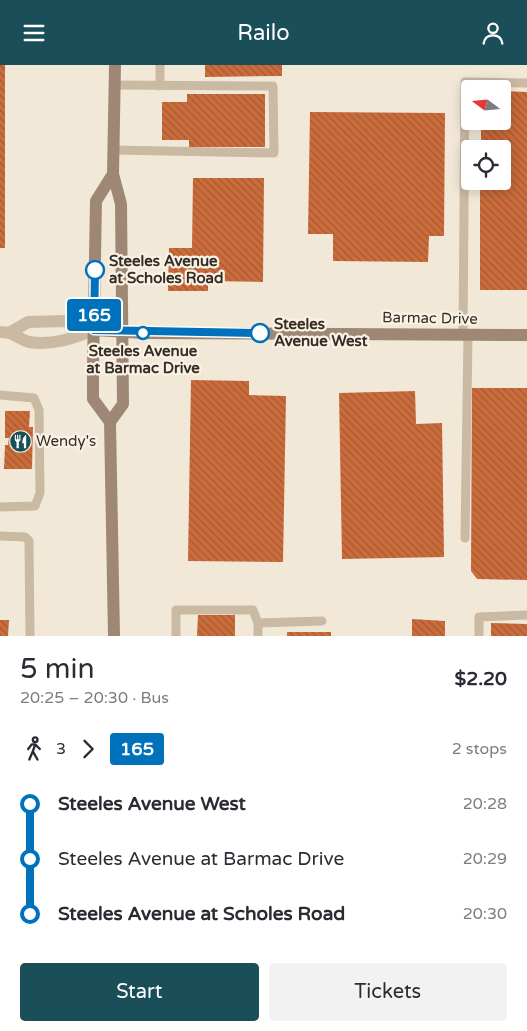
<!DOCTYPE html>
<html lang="en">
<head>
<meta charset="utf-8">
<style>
  body { margin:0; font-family:"Varela Round",sans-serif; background:#f2f2f3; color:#2b2b33; height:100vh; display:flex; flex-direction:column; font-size:19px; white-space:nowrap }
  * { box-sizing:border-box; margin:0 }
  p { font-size:16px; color:#7c7c81 }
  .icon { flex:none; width:28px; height:28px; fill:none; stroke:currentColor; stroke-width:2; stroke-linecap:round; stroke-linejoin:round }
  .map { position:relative; height:571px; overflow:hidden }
  .drawer { display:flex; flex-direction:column; background:#fff; flex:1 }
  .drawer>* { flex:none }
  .badge { padding:0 10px; border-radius:4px; font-size:18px; line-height:32px }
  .needle { width:32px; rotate:286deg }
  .tools { position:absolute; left:461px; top:15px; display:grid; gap:10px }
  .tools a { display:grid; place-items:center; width:50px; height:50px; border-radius:5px; background:#fff; box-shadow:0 2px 12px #0003; font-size:25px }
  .map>.badge { position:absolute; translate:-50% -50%; box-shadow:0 0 0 2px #fff }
  .legs { display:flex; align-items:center; gap:8px; height:55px; padding:0 20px; font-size:16px }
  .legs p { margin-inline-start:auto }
  .head { display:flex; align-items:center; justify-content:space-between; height:85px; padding:0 20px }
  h1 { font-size:28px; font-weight:600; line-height:38px }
  .primary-button { display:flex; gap:10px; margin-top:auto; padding:10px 20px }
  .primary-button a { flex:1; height:58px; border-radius:5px; background:#1a4e58; color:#fff; font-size:20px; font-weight:600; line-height:58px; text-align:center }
  .primary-button a+a { background:#f2f2f3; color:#2b2b33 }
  ul { padding:0 20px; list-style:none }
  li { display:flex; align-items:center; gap:18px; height:55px; font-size:19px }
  li i { display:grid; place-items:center; width:8px; height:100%; margin:0 6px; background:currentColor }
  li i::after { content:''; width:12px; height:12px; margin:-6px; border:4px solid; border-radius:50%; background:#fff }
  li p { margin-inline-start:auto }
  li:first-child i { background:linear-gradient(#0000 50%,currentColor 0) }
  li:last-child i { background:linear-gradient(currentColor 50%,#0000 0) }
  header { display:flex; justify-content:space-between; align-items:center; height:65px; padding:0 20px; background:#1a4e58; color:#fff; font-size:22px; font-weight:600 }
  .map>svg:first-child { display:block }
  .building { fill:url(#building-back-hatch) }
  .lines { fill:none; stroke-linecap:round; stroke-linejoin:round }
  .lane { stroke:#cab9a3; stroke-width:9 }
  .street { stroke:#cab9a3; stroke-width:12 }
  .secondary { stroke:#9e8875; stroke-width:12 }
  .line-1-casing { stroke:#fff; stroke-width:11 }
  .line-1 { stroke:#0072bc; stroke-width:8 }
  .stop-1-dot { fill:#fff; stroke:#0072bc; stroke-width:2.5 }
  .labels { text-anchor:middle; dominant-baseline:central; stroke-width:4.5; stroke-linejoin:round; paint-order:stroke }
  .stop-label { font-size:15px; font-weight:bold; fill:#352c26; stroke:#faf2e4; text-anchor:start }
  .street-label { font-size:15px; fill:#352c26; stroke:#faf2e4 }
  .poi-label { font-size:15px; fill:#352c26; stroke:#faf2e4; text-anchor:start }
</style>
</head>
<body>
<header><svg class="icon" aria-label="menu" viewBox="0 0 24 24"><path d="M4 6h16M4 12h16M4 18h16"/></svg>Railo<svg class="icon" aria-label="person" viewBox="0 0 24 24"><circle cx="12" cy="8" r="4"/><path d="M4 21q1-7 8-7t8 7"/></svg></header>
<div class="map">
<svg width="527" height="571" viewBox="0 0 527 571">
  <defs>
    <pattern id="building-back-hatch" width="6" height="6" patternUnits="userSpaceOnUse" patternTransform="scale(1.25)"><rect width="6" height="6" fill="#cb6c3c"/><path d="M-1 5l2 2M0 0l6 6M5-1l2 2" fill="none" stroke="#a65932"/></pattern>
  </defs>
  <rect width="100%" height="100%" fill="#f2e8d8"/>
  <path class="building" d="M 0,0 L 5,0 L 5,183 L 0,183 Z
    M 205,0 L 282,0 L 282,11 L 205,12 Z
    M 502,26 L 527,27 L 527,225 L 480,225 L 480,116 L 502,116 L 502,84 L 481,84 L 481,56 L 502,56 Z
    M 187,29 L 265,29 L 265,82 L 189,82 L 189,75 L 162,75 L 162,37 L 187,37 Z
    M 310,47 L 445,48 L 444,171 L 429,171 L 428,197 L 333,196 L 333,169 L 308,169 Z
    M 193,113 L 264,113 L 263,217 L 208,216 L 208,226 L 168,226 L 169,183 L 192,183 Z
    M 191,315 L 249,316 L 249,330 L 286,331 L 283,497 L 188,496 Z
    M 472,323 L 527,323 L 527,515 L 477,514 L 471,506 Z
    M 415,326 L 416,359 L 442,358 L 444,492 L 342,494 L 339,328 Z
    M 5,346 L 30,346 L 29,362 L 33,362 L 32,404 L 4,404 L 5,380 L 8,380 L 9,373 L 5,373 Z
    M 198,550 L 235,550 L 235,571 L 197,571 Z
    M 412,554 L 445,556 L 445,571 L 412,571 Z
    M 0,555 L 9,555 L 8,571 L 0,571 Z
    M 491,558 L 527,559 L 527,571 L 491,571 Z
    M 287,567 L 331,567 L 331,571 L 287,571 Z"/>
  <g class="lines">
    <path class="lane" d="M 160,21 L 160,0
      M 114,85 L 274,88 L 273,21 L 115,20
      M 463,270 L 465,17 L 527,18
      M 0,330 L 34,333 L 39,345 L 40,428 L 35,441 L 0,442
      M 0,471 L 25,472 L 29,476 L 30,571
      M 465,473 L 468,271
      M 176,571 L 176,545 L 253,545 L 258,558 L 322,556
      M 258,571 L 258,558
      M 479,571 L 479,552 L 527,550"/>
    <path class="street" d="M 0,267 C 16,267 17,274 29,277 C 52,281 74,273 94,265
      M 11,267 L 28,257 L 66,256 L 94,265"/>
    <path class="secondary" d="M 113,109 L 96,136 L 93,302 L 93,334 L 110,357 L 114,571
      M 94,265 L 145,268 L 527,270
      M 110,357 L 123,339 L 121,139 L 113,109 L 115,0"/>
  </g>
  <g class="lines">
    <defs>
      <path id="line-1" d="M 95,205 L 94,265 L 260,268"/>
    </defs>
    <use href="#line-1" class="line-1-casing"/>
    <use href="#line-1" class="line-1"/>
  </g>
  <defs>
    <symbol id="restaurant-disc" viewBox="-11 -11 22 22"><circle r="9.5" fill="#1a4e58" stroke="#faf2e4"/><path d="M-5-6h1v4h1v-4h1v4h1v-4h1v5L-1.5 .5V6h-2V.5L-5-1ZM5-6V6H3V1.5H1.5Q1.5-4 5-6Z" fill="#fff"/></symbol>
  </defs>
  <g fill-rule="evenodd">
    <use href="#restaurant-disc" x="8" y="364" width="25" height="25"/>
  </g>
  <g class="stop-1-dot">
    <circle cx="95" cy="205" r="9"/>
    <circle cx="143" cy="268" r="6"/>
    <circle cx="260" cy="268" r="9"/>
  </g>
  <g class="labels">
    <g class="stop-label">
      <text x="109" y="196">Steeles Avenue<tspan x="109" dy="17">at Scholes Road</tspan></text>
      <text x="274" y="259">Steeles<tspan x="274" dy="17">Avenue West</tspan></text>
      <text x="143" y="286" text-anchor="middle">Steeles Avenue<tspan x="143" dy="17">at Barmac Drive</tspan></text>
    </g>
    <g class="street-label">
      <text transform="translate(430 253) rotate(1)">Barmac Drive</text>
    </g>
    <g class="poi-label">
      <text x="36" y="376">Wendy's</text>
    </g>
  </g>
</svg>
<div class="tools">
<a><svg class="needle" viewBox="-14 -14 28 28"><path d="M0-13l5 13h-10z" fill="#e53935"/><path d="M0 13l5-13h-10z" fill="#7c7c81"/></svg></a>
<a><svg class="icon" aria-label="locate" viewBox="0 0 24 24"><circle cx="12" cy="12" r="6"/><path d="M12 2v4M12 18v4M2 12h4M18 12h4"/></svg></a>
</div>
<b class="badge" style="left:94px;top:250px;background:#0072bc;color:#fff">165</b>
</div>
<section class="drawer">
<div class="head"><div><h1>5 min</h1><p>20:25 – 20:30 · Bus</p></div><b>$2.20</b></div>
<div class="legs"><svg class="icon" aria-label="walk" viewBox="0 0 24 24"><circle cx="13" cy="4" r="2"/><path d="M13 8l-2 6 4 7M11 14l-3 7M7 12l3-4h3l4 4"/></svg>3<svg class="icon" aria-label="forward" viewBox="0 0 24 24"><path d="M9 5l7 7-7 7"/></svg><b class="badge" style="background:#0072bc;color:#fff">165</b><p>2 stops</p></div>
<ul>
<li><i style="color:#0072bc"></i><b>Steeles Avenue West</b><p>20:28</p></li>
<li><i style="color:#0072bc"></i><span>Steeles Avenue at Barmac Drive</span><p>20:29</p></li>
<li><i style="color:#0072bc"></i><b>Steeles Avenue at Scholes Road</b><p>20:30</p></li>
</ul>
<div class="primary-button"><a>Start</a><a>Tickets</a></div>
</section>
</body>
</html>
